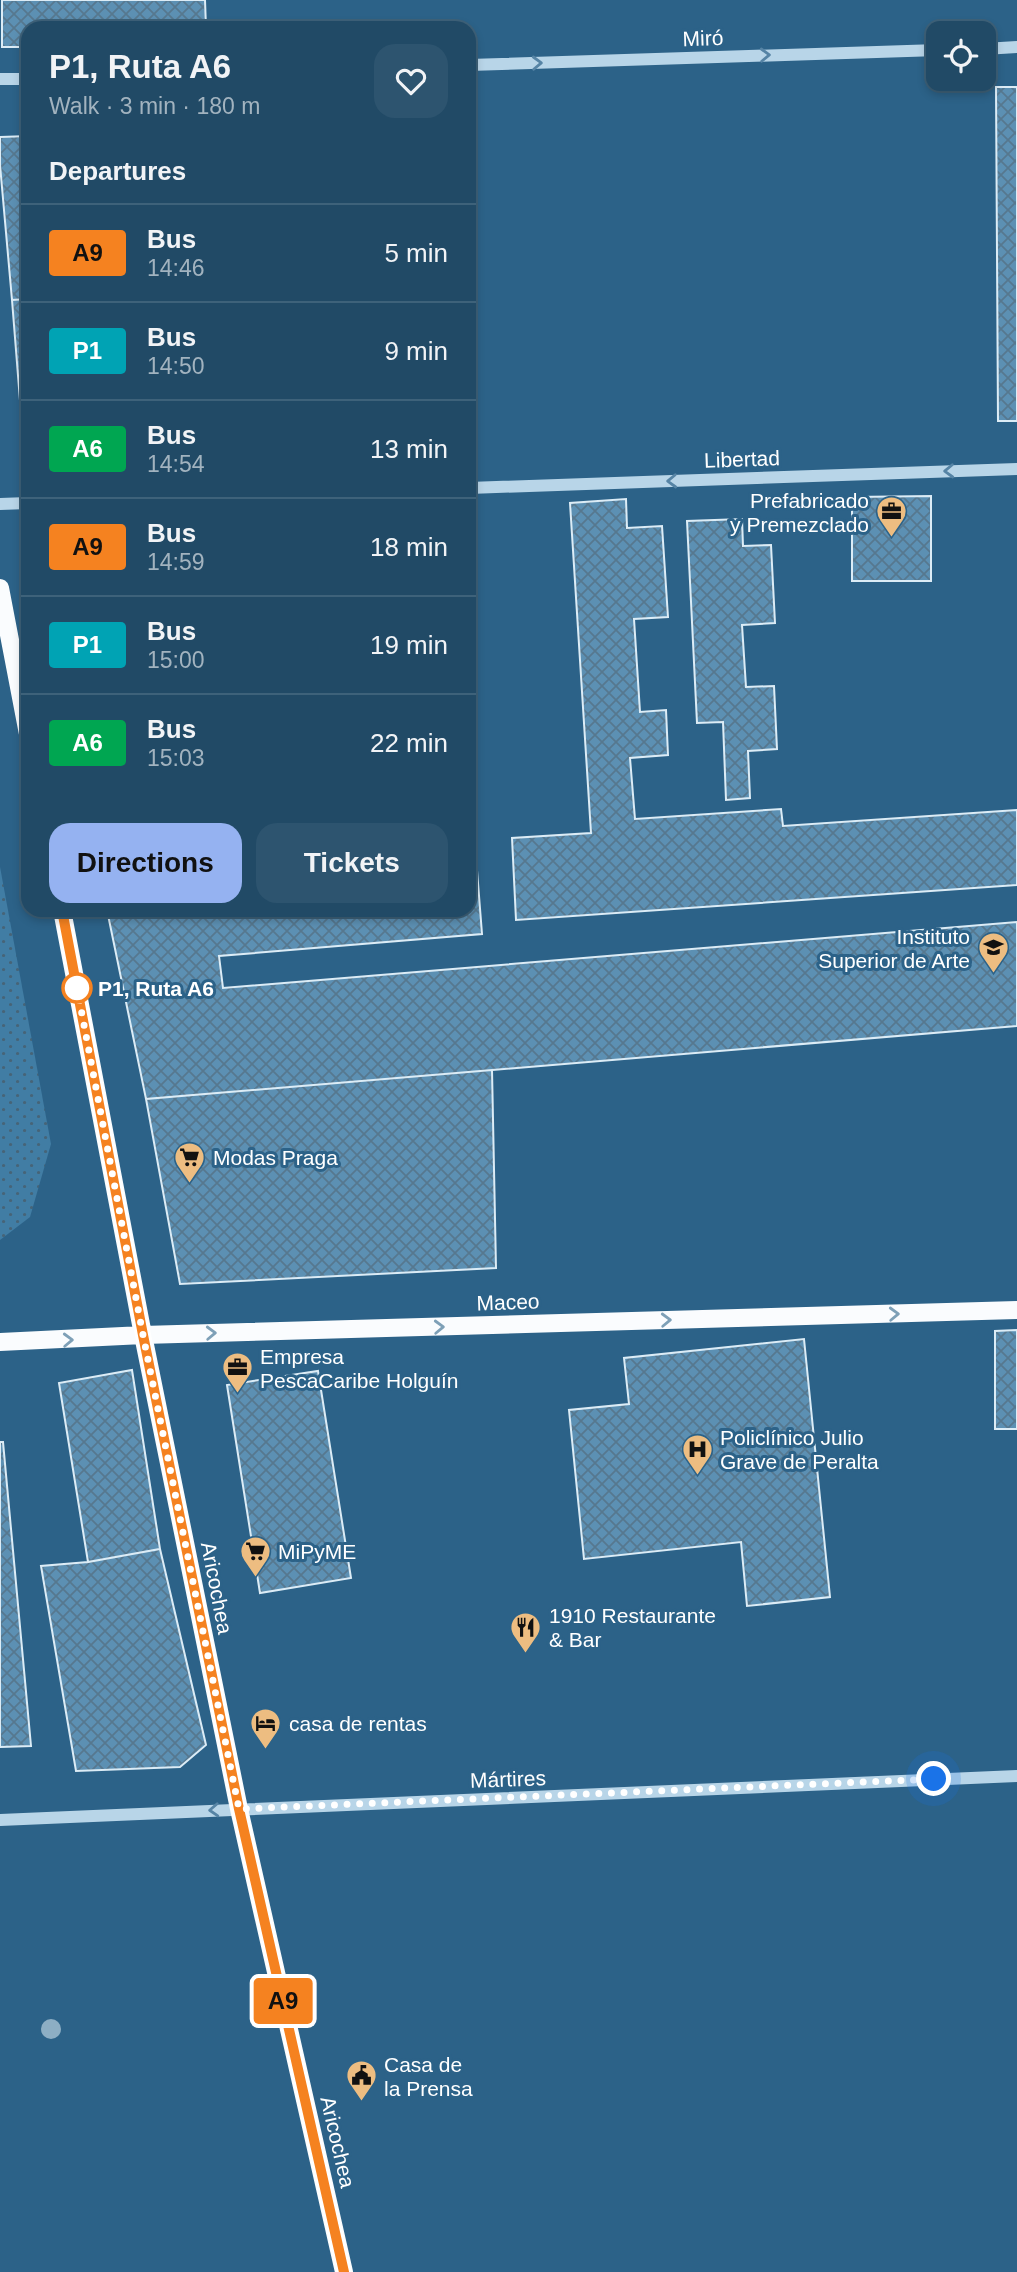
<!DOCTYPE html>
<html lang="en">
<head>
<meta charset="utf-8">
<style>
  body { margin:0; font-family:Arial,sans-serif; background:#2d546f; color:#f1f3f6; height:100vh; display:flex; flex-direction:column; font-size:26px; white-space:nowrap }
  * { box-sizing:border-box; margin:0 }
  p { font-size:23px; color:#a2b3bf }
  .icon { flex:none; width:38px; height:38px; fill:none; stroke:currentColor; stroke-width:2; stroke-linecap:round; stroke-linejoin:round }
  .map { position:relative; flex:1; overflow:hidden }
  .drawer { position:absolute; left:21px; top:21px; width:455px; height:896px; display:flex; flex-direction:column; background:#214a66; border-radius:21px; box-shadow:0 4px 10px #0003,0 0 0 2px #3e627a }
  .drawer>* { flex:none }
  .badge { padding:0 14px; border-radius:5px; font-size:24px; line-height:46px }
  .tools { position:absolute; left:926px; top:21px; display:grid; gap:14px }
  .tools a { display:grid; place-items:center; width:70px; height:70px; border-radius:14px; background:#214a66; box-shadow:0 4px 10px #0003,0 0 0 2px #3e627a; font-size:35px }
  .you { position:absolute; width:35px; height:35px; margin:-18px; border:5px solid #fff; border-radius:50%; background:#1a73e8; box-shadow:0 0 0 10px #1a73e833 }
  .map>.badge { position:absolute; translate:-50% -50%; box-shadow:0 0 0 4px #fff }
  h2 { padding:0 28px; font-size:26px; line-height:63px }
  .round { display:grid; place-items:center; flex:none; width:74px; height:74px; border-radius:21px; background:#2d546f }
  .headline { display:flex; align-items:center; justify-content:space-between; height:119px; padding:0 28px }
  h1 { font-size:33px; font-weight:600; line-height:52px }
  .action { display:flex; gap:14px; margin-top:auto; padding:14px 28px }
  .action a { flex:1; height:80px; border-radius:21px; background:#95b2f1; color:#111; font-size:28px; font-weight:600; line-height:80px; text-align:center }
  .action a+a { background:#2d546f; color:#f1f3f6 }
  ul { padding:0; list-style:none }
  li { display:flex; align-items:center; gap:21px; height:98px; padding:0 28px; border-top:2px solid #3e627a }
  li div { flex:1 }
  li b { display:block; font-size:26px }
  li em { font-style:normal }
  li .badge { min-width:77px; font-weight:700; text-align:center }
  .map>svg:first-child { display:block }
  .park { fill:url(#park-dots) }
  .building { fill:url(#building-cross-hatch); stroke:#dcecf6; stroke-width:2 }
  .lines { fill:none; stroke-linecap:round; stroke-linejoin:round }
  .minor { stroke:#b8d5e8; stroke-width:12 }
  .major { stroke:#fafcfe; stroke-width:18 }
  .tree { fill:#8daec4 }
  .oneway { stroke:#5684a5 }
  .oneway2 { stroke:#7ea0b7 }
  .line-casing { stroke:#fff; stroke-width:16 }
  .line { stroke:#f58220; stroke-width:10 }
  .walk { stroke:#fff; stroke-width:7; stroke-dasharray:0 12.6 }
  .stop-dot { fill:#fff; stroke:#f58220; stroke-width:3.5 }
  .labels { text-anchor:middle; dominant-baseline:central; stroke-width:6; stroke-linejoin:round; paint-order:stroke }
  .street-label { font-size:21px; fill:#fff; stroke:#2c6288 }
  .poi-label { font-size:21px; fill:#fff; stroke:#2c6288; text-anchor:start }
  .stop-label { font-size:21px; font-weight:bold; fill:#fff; stroke:#2c6288; text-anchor:start }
</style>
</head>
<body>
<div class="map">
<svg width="1017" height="2272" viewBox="0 0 1017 2272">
  <defs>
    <pattern id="park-dots" width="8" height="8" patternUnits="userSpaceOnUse" patternTransform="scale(1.75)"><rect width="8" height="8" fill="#417da4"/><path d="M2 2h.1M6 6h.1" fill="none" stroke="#466478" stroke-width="1.8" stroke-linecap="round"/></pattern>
    <pattern id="building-cross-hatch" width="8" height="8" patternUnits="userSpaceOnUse" patternTransform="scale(1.75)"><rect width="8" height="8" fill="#5c90b3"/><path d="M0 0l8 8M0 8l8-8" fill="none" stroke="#56788f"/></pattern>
  </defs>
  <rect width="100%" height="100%" fill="#2c6288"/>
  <path class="park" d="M 0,867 L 51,1144 L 30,1217 L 0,1240 Z"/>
  <path class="building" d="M 2,0 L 205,0 L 206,28 L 28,28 L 28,47 L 2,47 Z
    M 996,87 L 1017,87 L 1017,421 L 998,421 Z
    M 28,136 L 28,299 L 12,300 L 0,165 L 0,137 Z
    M 28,299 L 28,475 L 26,476 L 12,300 Z
    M 931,496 L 931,581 L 852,581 L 852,497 Z
    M 626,499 L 627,528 L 662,526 L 668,617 L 634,619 L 640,712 L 666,710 L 668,755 L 630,758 L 635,819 L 781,809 L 783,826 L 1017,810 L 1017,885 L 516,920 L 512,838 L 591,833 L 570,503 Z
    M 742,519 L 743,546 L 771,545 L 775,623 L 742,625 L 746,687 L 774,686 L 777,749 L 748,751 L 750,798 L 726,800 L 723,722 L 697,723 L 687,521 Z
    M 469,768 L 482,934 L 219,956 L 223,988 L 1017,922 L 1017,1026 L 146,1099 L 107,910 L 469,910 Z
    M 492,1070 L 496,1268 L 180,1284 L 146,1099 Z
    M 1017,1330 L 1017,1429 L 995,1429 L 995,1331 Z
    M 804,1339 L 830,1597 L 747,1606 L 741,1542 L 584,1559 L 569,1410 L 629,1404 L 624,1358 Z
    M 132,1370 L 160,1549 L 88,1562 L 59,1383 Z
    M 318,1371 L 351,1578 L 260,1593 L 227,1385 Z
    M 0,1442 L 3,1442 L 31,1746 L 0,1747 Z
    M 160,1549 L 206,1745 L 180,1767 L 76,1771 L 41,1566 L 88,1562 Z"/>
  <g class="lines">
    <path class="minor" d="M 984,49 L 1017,47
      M 469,65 L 938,50
      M 0,79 L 28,79
      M 469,488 L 1017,469
      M 0,504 L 28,503
      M 0,1820 L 1017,1776"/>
    <path class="major" d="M 0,588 L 28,734
      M 62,910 L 143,1335 L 239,1809 L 344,2272
      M 0,1342 L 143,1335 L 1017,1310"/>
  </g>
  <circle class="tree" cx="51" cy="2029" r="10"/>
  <defs><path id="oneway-chevron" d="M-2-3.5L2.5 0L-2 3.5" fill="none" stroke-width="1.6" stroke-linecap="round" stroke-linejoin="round" transform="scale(1.75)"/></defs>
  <g class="oneway">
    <use href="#oneway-chevron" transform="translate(765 55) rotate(-2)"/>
    <use href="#oneway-chevron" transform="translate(537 63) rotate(-2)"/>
    <use href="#oneway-chevron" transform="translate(949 471) rotate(178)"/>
    <use href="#oneway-chevron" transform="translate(672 481) rotate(178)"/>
    <use href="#oneway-chevron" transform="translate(214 1810) rotate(177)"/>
  </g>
  <g class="oneway2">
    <use href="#oneway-chevron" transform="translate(894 1314) rotate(-2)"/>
    <use href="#oneway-chevron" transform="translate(666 1320) rotate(-2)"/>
    <use href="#oneway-chevron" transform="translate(439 1327) rotate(-2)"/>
    <use href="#oneway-chevron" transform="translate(211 1333) rotate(-2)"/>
    <use href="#oneway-chevron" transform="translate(68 1340) rotate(-2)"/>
  </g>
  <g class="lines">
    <defs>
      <path id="line" d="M 62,910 L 143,1335 L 239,1809 L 344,2272"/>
    </defs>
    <use href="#line" class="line-casing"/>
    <use href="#line" class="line"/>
    <path class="walk" d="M 77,988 L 143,1335 L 239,1809 L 934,1779"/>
  </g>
  <defs>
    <symbol id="office-pin" viewBox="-11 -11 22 30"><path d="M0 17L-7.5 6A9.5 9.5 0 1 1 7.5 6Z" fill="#edbd81" stroke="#2c6288"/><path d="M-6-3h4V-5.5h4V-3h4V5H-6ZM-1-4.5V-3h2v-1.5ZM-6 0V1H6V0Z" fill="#111"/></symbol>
    <symbol id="school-pin" viewBox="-11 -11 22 30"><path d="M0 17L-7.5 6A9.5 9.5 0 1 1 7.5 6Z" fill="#edbd81" stroke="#2c6288"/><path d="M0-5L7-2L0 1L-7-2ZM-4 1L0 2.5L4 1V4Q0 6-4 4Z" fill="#111"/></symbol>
    <symbol id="supermarket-pin" viewBox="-11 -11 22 30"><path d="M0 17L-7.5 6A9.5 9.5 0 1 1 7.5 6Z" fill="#edbd81" stroke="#2c6288"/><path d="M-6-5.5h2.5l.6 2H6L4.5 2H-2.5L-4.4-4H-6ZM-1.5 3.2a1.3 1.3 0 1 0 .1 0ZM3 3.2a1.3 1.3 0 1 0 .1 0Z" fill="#111"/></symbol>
    <symbol id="hospital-pin" viewBox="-11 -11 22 30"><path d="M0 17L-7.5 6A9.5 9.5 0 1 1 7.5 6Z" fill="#edbd81" stroke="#2c6288"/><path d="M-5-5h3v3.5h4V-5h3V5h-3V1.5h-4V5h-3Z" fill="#111"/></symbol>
    <symbol id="restaurant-pin" viewBox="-11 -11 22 30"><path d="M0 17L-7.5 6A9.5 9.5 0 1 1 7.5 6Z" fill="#edbd81" stroke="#2c6288"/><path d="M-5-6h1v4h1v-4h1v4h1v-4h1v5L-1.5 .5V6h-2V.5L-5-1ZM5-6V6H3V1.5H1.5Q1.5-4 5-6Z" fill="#111"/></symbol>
    <symbol id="hotel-pin" viewBox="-11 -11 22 30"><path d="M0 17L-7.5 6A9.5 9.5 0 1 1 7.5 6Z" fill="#edbd81" stroke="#2c6288"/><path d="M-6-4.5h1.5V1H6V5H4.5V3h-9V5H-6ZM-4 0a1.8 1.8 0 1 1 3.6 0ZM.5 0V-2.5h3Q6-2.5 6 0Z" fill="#111"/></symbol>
    <symbol id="civic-pin" viewBox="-11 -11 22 30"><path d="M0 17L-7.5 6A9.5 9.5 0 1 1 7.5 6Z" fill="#edbd81" stroke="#2c6288"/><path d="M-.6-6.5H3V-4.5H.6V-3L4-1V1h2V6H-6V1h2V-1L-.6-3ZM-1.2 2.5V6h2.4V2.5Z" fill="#111"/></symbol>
  </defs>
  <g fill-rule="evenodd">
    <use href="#office-pin" x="874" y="494" width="35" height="47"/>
    <use href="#school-pin" x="976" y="930" width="35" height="47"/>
    <use href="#supermarket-pin" x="172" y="1140" width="35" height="47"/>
    <use href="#office-pin" x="220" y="1350" width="35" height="47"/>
    <use href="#hospital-pin" x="680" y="1432" width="35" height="47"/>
    <use href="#supermarket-pin" x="238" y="1534" width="35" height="47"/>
    <use href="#restaurant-pin" x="508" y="1610" width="35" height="47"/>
    <use href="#hotel-pin" x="248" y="1706" width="35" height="47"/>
    <use href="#civic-pin" x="344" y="2058" width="35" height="47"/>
  </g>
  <circle class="stop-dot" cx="77" cy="988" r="14"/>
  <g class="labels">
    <g class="street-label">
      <text transform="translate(703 38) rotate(-2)">Miró</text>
      <text transform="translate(742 459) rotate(-2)">Libertad</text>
      <text transform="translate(508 1302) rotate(-2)">Maceo</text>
      <text transform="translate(217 1588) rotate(79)">Aricochea</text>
      <text transform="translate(508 1779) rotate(-2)">Mártires</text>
      <text transform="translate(338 2142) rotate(77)">Aricochea</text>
    </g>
    <g class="poi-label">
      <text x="869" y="500" text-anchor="end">Prefabricado<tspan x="869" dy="24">y Premezclado</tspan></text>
      <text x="970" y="936" text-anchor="end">Instituto<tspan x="970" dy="24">Superior de Arte</tspan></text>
      <text x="213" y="1157">Modas Praga</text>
      <text x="260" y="1356">Empresa<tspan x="260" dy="24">PescaCaribe Holguín</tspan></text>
      <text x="720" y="1437">Policlínico Julio<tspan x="720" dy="24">Grave de Peralta</tspan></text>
      <text x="278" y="1551">MiPyME</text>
      <text x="549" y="1615">1910 Restaurante<tspan x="549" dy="24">&amp; Bar</tspan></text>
      <text x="289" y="1723">casa de rentas</text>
      <text x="384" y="2064">Casa de<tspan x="384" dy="24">la Prensa</tspan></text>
    </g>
    <g class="stop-label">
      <text x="98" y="988">P1, Ruta A6</text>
    </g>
  </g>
</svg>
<div class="tools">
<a><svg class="icon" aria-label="locate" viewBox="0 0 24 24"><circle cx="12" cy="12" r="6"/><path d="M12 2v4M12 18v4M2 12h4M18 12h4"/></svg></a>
</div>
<div class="you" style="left:934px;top:1779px"></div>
<b class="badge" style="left:283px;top:2001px;background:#f58220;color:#111">A9</b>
<section class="drawer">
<div class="headline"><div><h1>P1, Ruta A6</h1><p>Walk · 3 min · 180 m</p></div><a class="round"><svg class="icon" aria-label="heart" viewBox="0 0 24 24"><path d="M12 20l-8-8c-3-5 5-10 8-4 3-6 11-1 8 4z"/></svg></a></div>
<h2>Departures</h2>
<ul>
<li><span class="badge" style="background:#f58220;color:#111">A9</span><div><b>Bus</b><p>14:46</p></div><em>5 min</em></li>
<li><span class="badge" style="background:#00a3b4;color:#fff">P1</span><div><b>Bus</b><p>14:50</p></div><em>9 min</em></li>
<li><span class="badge" style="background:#00a651;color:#fff">A6</span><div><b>Bus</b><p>14:54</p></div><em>13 min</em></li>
<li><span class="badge" style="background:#f58220;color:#111">A9</span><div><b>Bus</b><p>14:59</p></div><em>18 min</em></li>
<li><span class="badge" style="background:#00a3b4;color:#fff">P1</span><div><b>Bus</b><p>15:00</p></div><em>19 min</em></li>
<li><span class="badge" style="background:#00a651;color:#fff">A6</span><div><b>Bus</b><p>15:03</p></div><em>22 min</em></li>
</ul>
<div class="action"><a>Directions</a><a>Tickets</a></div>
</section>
</div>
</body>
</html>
